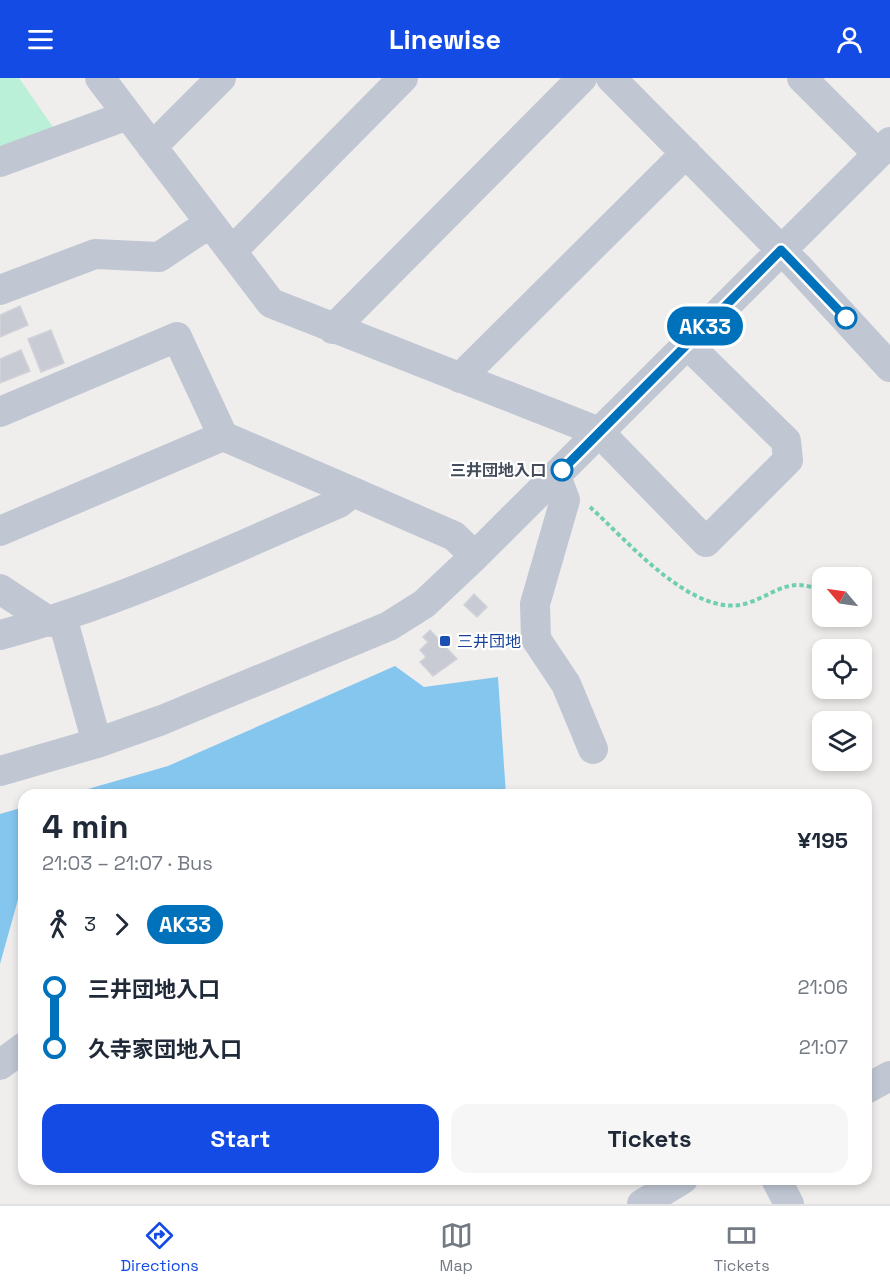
<!DOCTYPE html>
<html lang="en">
<head>
<meta charset="utf-8">
<style>
  body { margin:0; font-family:"Space Grotesk","Noto Sans JP",sans-serif; background:#f6f6f7; color:#1f2937; height:100vh; display:flex; flex-direction:column; font-size:22px; white-space:nowrap }
  * { box-sizing:border-box; margin:0 }
  p { font-size:20px; color:#747a83 }
  .icon { flex:none; width:33px; height:33px; fill:none; stroke:currentColor; stroke-width:2; stroke-linecap:round; stroke-linejoin:round }
  .map { position:relative; flex:1; overflow:hidden }
  .drawer { position:absolute; left:18px; top:711px; width:854px; height:396px; display:flex; flex-direction:column; background:#fff; border-radius:18px; box-shadow:0 3px 9px #0003 }
  .drawer>* { flex:none }
  .badge { padding:0 12px; border-radius:20px; font-size:21px; line-height:39px }
  .needle { width:39px; rotate:299deg }
  .tools { position:absolute; left:812px; top:489px; display:grid; gap:12px }
  .tools a { display:grid; place-items:center; width:60px; height:60px; border-radius:12px; background:#fff; box-shadow:0 3px 9px #0003; font-size:30px }
  .map>.badge { position:absolute; translate:-50% -50%; box-shadow:0 0 0 3px #fff }
  .legs { display:flex; align-items:center; gap:9px; height:66px; padding:0 24px; font-size:20px }
  .legs p { margin-inline-start:auto }
  .overview { display:flex; align-items:center; justify-content:space-between; height:102px; padding:0 24px }
  h1 { font-size:33px; font-weight:700; line-height:45px }
  .cta { display:flex; gap:12px; margin-top:auto; padding:12px 24px }
  .cta a { flex:1; height:69px; border-radius:18px; background:#144be4; color:#fff; font-size:24px; font-weight:700; line-height:69px; text-align:center }
  .cta a+a { background:#f6f6f7; color:#1f2937 }
  ul { padding:0 24px; list-style:none }
  li { display:flex; align-items:center; gap:21px; height:60px; font-size:22px }
  li i { display:grid; place-items:center; width:9px; height:100%; margin:0 8px; background:currentColor }
  li i::after { content:''; width:15px; height:15px; margin:-8px; border:4px solid; border-radius:50%; background:#fff }
  li p { margin-inline-start:auto }
  li:first-child i { background:linear-gradient(#0000 50%,currentColor 0) }
  li:last-child i { background:linear-gradient(currentColor 50%,#0000 0) }
  header { display:flex; justify-content:space-between; align-items:center; height:78px; padding:0 24px; background:#144be4; color:#fff; font-size:27px; font-weight:700 }
  .tab-bar { display:flex; justify-content:space-around; align-items:center; height:84px; border-top:2px solid #e0e1e3; background:#fff; font-size:16px; color:#747a83 }
  .tab-bar a { display:grid; justify-items:center; gap:3px }
  .tab-bar .current { color:#144be4 }
  .map>svg:first-child { display:block }
  .green { fill:#baf0d8 }
  .water { fill:#85c6ee }
  .building { fill:#c9cbd4; stroke:#d1d2d9; stroke-width:1.5 }
  .lines { fill:none; stroke-linecap:round; stroke-linejoin:round }
  .path { stroke:#71cfb1; stroke-width:4; stroke-dasharray:4.5 3; stroke-linecap:butt }
  .minor { stroke:#c0c7d3; stroke-width:30 }
  .line-1-casing { stroke:#fff; stroke-width:14 }
  .line-1 { stroke:#0072bc; stroke-width:9 }
  .stop-1-dot { fill:#fff; stroke:#0072bc; stroke-width:3 }
  .transit-dot { fill:#1a4fb4; stroke:#fff; stroke-width:2 }
  .labels { text-anchor:middle; dominant-baseline:central; stroke-width:4.5; stroke-linejoin:round; paint-order:stroke }
  .stop-label { font-size:16px; font-weight:bold; fill:#454d5b; stroke:#fff; text-anchor:end }
  .transit-label { font-size:16px; fill:#164399; stroke:#fff; text-anchor:start }
</style>
</head>
<body>
<header><svg class="icon" aria-label="menu" viewBox="0 0 24 24"><path d="M4 6h16M4 12h16M4 18h16"/></svg>Linewise<svg class="icon" aria-label="person" viewBox="0 0 24 24"><circle cx="12" cy="8" r="4"/><path d="M4 21q1-7 8-7t8 7"/></svg></header>
<div class="map">
<svg width="890" height="1126" viewBox="0 0 890 1126">
  <rect width="100%" height="100%" fill="#f0eeed"/>
  <path class="green" d="M 0,0 L 19,0 L 55,52 L 0,72 Z"/>
  <path class="water" d="M 395,588 L 424,609 L 498,599 L 506,717 L 67,717 L 168,688 Z
    M 24,729 L 24,800 L 0,886 L 0,736 Z"/>
  <path class="building" d="M 20,228 L 28,247 L 0,259 L 0,237 Z
    M 51,252 L 64,285 L 41,294 L 28,261 Z
    M 21,272 L 30,293 L 0,305 L 0,281 Z
    M 474,516 L 487,529 L 477,539 L 464,527 Z
    M 430,552 L 457,581 L 433,598 L 420,584 L 426,579 L 420,572 L 428,564 L 423,559 Z"/>
  <g class="lines">
    <path class="path" d="M 590,429 C 626,461 694,543 748,525 C 777,515 789,498 822,513"/>
    <path class="minor" d="M 611,0 L 797,188 L 890,289
      M 802,0 L 878,76
      M 128,37 L 271,225 L 599,354 L 706,464 L 788,382 L 786,363 L 687,266
      M 152,69 L 221,0
      M 0,84 L 128,37 L 100,0
      M 232,173 L 403,0
      M 0,212 L 95,176 L 159,179 L 210,145
      M 333,251 L 582,0
      M 460,300 L 686,75
      M 0,334 L 177,259 L 223,358 L 353,414
      M 556,398 L 565,422 L 535,526 L 536,561 L 566,606 L 593,671
      M 0,453 L 223,358
      M 0,511 L 50,544
      M 62,539 L 97,665
      M 0,557 C 117,526 228,473 339,425 L 353,414 L 454,458 L 475,478
      M 0,693 L 97,665 L 162,642 L 389,548 L 424,526 L 475,478 L 890,64
      M 0,987 L 24,969
      M 866,1011 L 890,998
      M 776,1101 L 789,1126
      M 642,1126 L 683,1101"/>
  </g>
  <g class="lines">
    <defs>
      <path id="line-1" d="M 562,392 L 781,172 L 846,240"/>
    </defs>
    <use href="#line-1" class="line-1-casing"/>
    <use href="#line-1" class="line-1"/>
  </g>
  <g class="stop-1-dot">
    <circle cx="846" cy="240" r="10"/>
    <circle cx="562" cy="392" r="10"/>
  </g>
  <rect class="transit-dot" x="439" y="557" width="12" height="12" rx="3"/>
  <g class="labels">
    <g class="stop-label">
      <text x="546" y="392">三井団地入口</text>
    </g>
    <g class="transit-label">
      <text x="457" y="563">三井団地</text>
    </g>
  </g>
</svg>
<div class="tools">
<a><svg class="needle" viewBox="-14 -14 28 28"><path d="M0-13l5 13h-10z" fill="#e53935"/><path d="M0 13l5-13h-10z" fill="#747a83"/></svg></a>
<a><svg class="icon" aria-label="locate" viewBox="0 0 24 24"><circle cx="12" cy="12" r="6"/><path d="M12 2v4M12 18v4M2 12h4M18 12h4"/></svg></a>
<a><svg class="icon" aria-label="layers" viewBox="0 0 24 24"><path d="M12 4l9 5-9 5-9-5zM3 14l9 5 9-5"/></svg></a>
</div>
<b class="badge" style="left:705px;top:248px;background:#0072bc;color:#fff">AK33</b>
<section class="drawer">
<div class="overview"><div><h1>4 min</h1><p>21:03 – 21:07 · Bus</p></div><b>¥195</b></div>
<div class="legs"><svg class="icon" aria-label="walk" viewBox="0 0 24 24"><circle cx="13" cy="4" r="2"/><path d="M13 8l-2 6 4 7M11 14l-3 7M7 12l3-4h3l4 4"/></svg>3<svg class="icon" aria-label="forward" viewBox="0 0 24 24"><path d="M9 5l7 7-7 7"/></svg><b class="badge" style="background:#0072bc;color:#fff">AK33</b></div>
<ul>
<li><i style="color:#0072bc"></i><b>三井団地入口</b><p>21:06</p></li>
<li><i style="color:#0072bc"></i><b>久寺家団地入口</b><p>21:07</p></li>
</ul>
<div class="cta"><a>Start</a><a>Tickets</a></div>
</section>
</div>
<nav class="tab-bar">
<a class="current"><svg class="icon" aria-label="directions" viewBox="0 0 24 24"><path d="M12 3l9 9-9 9-9-9zM9 14v-3h6M13 9l2 2-2 2"/></svg>Directions</a>
<a><svg class="icon" aria-label="map" viewBox="0 0 24 24"><path d="M3 6l6-2 6 2 6-2v14l-6 2-6-2-6 2zM9 4v14M15 6v14"/></svg>Map</a>
<a><svg class="icon" aria-label="tickets" viewBox="0 0 24 24"><path d="M3 7h18v10H3zM15 7v10"/></svg>Tickets</a>
</nav>
</body>
</html>
